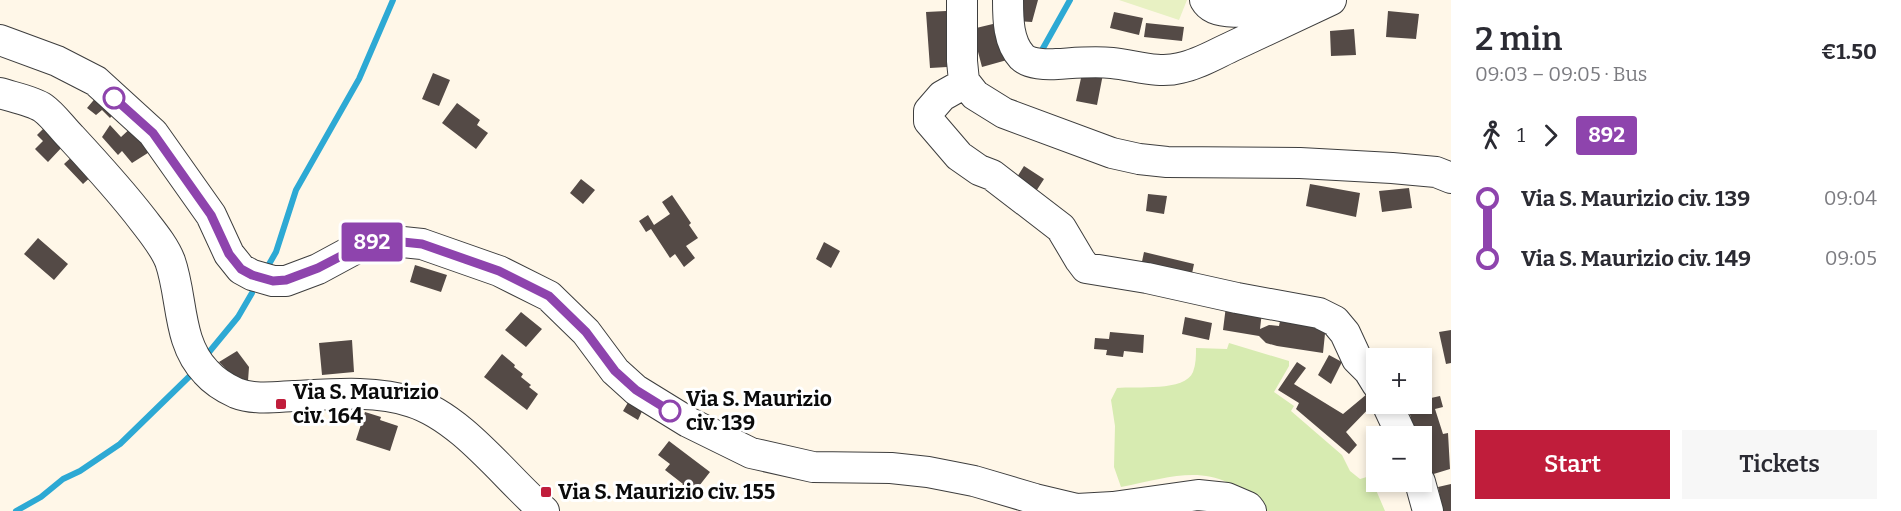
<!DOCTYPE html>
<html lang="en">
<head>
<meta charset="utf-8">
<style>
  body { margin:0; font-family:Bitter,serif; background:#f7f7f7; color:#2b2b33; height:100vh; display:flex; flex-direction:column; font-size:22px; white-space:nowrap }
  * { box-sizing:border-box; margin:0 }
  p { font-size:20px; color:#7c7c81 }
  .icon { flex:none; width:33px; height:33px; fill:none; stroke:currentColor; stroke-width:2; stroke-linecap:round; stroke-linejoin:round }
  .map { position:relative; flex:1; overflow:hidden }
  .details { display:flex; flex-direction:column; background:#fff; width:450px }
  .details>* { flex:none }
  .badge { padding:0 12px; border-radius:4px; font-size:21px; line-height:39px }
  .buttons { position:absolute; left:1366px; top:348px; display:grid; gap:12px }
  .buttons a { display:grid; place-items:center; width:66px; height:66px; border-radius:0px; background:#fff; box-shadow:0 3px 9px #0003; font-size:30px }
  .map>.badge { position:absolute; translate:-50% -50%; box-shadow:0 0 0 3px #fff }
  .legs { display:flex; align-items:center; gap:9px; height:66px; padding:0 24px; font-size:20px }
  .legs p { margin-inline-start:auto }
  .headline { display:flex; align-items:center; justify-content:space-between; height:102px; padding:0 24px }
  h1 { font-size:33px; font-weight:600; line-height:45px }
  .action { display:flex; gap:12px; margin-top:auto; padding:12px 24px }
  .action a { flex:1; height:69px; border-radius:0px; background:#c01d3b; color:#fff; font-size:24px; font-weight:600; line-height:69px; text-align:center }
  .action a+a { background:#f7f7f7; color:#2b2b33 }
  ul { padding:0 24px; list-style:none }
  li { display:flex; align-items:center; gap:21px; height:60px; font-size:22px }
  li i { display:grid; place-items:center; width:9px; height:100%; margin:0 8px; background:currentColor }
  li i::after { content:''; width:15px; height:15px; margin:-8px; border:4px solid; border-radius:50%; background:#fff }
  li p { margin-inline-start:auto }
  li:first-child i { background:linear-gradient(#0000 50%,currentColor 0) }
  li:last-child i { background:linear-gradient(currentColor 50%,#0000 0) }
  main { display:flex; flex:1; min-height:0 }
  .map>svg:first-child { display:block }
  .green { fill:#d7ebb1 }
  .pitch { fill:#e8f1c3 }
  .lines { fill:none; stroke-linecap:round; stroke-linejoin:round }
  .stream { stroke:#2da9d4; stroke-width:6 }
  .building { fill:#544a46 }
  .minor-casing { stroke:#3e3e3e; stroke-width:32 }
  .minor { stroke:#fff; stroke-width:30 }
  .line-1-casing { stroke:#fff; stroke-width:14 }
  .line-1 { stroke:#8e44ad; stroke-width:9 }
  .stop-1-dot { fill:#fff; stroke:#8e44ad; stroke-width:3 }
  .poi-dot { fill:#c01d3b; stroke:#fff; stroke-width:2 }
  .labels { text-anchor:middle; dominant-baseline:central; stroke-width:6; stroke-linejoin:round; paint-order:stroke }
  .poi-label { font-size:21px; font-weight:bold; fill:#0b0b0b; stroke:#fff; text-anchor:start }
  .stop-label { font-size:21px; font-weight:bold; fill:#0b0b0b; stroke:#fff; text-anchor:start }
</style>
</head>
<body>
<main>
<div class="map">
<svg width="1451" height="511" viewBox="0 0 1451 511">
  <rect width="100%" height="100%" fill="#fff7e8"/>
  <path class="green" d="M 1229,343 L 1289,361 L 1289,366 L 1274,392 L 1294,406 L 1291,411 L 1342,455 L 1350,471 L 1360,479 L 1370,476 L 1385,511 L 1263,511 C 1218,459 1180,475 1121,487 L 1114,467 L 1115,426 L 1111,400 L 1117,388 C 1136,386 1185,392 1193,372 C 1196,364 1196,356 1196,348 L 1227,349 Z"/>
  <path class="pitch" d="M 1119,0 L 1187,0 L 1179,20 Z"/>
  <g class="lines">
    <path class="stream" d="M 1042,50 L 1070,0
      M 268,266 L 276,252 L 296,190 L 359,79 L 393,0
      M 205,357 L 238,317 L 252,293
      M 16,511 L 41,497 L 63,479 L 80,471 L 120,444 L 196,370"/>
  </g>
  <path class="building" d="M 1016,0 L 1038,0 L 1032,22 L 1015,21 Z
    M 946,11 L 947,67 L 930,68 L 926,12 Z
    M 1388,11 L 1419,14 L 1416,39 L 1386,37 Z
    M 1114,12 L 1143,18 L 1139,35 L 1110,28 Z
    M 997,23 L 1007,60 L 982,67 L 972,29 Z
    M 1146,23 L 1184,27 L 1182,41 L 1144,37 Z
    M 1354,29 L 1356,55 L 1331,56 L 1330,31 Z
    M 1083,69 L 1103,74 L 1097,105 L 1076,101 Z
    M 433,73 L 450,80 L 439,106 L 422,99 Z
    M 98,95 L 116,111 L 110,118 L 102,110 L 96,115 L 87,108 Z
    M 457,103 L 480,120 L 477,125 L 488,133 L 476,149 L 442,123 Z
    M 110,125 L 121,137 L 134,125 L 151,151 L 132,163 L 122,151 L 118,155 L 102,137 Z
    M 45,127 L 64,145 L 48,162 L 35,149 L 43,141 L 37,135 Z
    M 76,153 L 95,173 L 83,184 L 64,164 Z
    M 1024,166 L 1044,179 L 1031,199 L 1012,185 Z
    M 581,179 L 595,190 L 583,204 L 570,193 Z
    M 1310,184 L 1360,193 L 1356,217 L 1306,206 Z
    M 1409,188 L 1412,208 L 1382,212 L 1379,191 Z
    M 1148,194 L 1167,196 L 1164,214 L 1146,211 Z
    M 672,195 L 691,223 L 689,225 L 698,238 L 686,246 L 695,258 L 684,267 L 675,254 L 670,258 L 651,229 L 646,232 L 639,221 L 648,215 L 654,225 L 670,214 L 662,202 Z
    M 38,238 L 68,264 L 54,280 L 24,254 Z
    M 824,242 L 840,251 L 831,268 L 816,259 Z
    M 1144,252 L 1194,264 L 1190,283 L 1140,271 Z
    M 415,265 L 447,275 L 441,292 L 410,282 Z
    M 1226,306 L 1262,312 L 1260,329 L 1269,325 L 1279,326 L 1280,321 L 1326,324 L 1323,353 L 1277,346 L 1266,343 L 1259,336 L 1223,330 Z
    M 521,312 L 542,329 L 526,347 L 505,330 Z
    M 1185,317 L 1212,323 L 1209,340 L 1182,334 Z
    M 1451,330 L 1451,363 L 1446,364 L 1439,332 Z
    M 1110,332 L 1144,335 L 1143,353 L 1124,351 L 1123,357 L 1106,355 L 1107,350 L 1094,349 L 1095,338 L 1109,339 Z
    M 352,340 L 354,372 L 322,375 L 319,343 Z
    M 237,351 L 249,367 L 248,381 L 245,383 L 232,375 L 219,362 Z
    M 1409,351 L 1410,358 L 1394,358 L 1393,353 Z
    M 502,354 L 515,365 L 514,367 L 523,374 L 521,377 L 531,385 L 529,387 L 538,394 L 527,410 L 484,377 Z
    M 1329,355 L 1342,362 L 1331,384 L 1318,375 Z
    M 1297,362 L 1306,368 L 1294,384 L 1343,414 L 1367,394 L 1376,401 L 1346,432 L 1357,445 L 1349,454 L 1296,409 L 1299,403 L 1278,390 Z
    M 1422,362 L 1428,364 L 1430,374 L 1422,377 Z
    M 1440,396 L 1443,407 L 1435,409 L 1443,434 L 1448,433 L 1450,469 L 1427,476 L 1425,449 L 1422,449 L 1422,436 L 1416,436 L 1407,404 L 1422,404 L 1422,400 Z
    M 630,399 L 644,407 L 638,420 L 623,411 Z
    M 365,412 L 381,417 L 380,420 L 398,426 L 390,451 L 356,440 Z
    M 669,441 L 710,472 L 692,495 L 681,487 L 683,484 L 665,470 L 670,464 L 658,455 Z
    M 1451,484 L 1451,511 L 1443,511 L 1438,487 Z"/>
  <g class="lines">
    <defs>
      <path id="minor" d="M 962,0 L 962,61 L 964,81 L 975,95 L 1004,113 L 1112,153 L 1139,159 L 1167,162 L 1300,163 L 1392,168 L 1436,172 L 1451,178
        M 1008,0 C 1008,19 1008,42 1022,57 C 1029,64 1047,65 1057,64 C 1075,63 1094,61 1112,63 C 1134,65 1158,74 1180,68 C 1200,64 1217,53 1235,45 C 1267,30 1299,15 1331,0
        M 1205,0 C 1219,25 1281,2 1304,2 L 1306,5
        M 0,40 L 57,61 L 96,81 L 153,133 L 211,215 L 229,254 L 241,269 L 252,275 L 273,281 L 286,281 L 318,269 L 368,242 L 393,241 L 422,244 L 499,271 L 549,296 L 586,332 L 615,371 L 636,390 L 688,422 L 751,453 L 813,467 L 891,468 L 928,472 L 974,481 L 1035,499 L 1077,509 L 1113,507 L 1198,495 L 1227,498 L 1248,507 L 1251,511
        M 965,83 L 942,96 L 929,111 L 929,121 L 959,156 L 979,170 L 992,175 L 1061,228 L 1080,260 L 1086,268 L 1147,278 L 1237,298 L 1319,313 L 1335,321 L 1345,333 L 1357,359 L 1369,371 L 1377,384
        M 0,93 C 12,97 33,101 43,108 C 53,115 62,128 71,137 C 96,164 120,190 143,220 C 153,233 164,246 170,261 C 183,298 177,342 206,372 C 214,381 225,388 236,393 C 254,400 275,397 294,396 C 332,394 376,390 412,402 C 462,418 505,477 544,511
        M 1387,404 L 1402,436
        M 1420,482 L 1428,511"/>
    </defs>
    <use href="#minor" class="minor-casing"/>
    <use href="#minor" class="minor"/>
  </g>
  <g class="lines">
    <defs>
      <path id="line-1" d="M 114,98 L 153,133 L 211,215 L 229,254 L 241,269 L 252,275 L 273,281 L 286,280 L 318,268 L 368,242 L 393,241 L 422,244 L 499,271 L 549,296 L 586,332 L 615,371 L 636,390 L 670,411"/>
    </defs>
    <use href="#line-1" class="line-1-casing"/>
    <use href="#line-1" class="line-1"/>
  </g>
  <g class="stop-1-dot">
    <circle cx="114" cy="98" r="10"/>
    <circle cx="670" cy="411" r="10"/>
  </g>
  <g class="poi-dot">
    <rect x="275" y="398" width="12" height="12" rx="3"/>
    <rect x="540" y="486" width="12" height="12" rx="3"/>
  </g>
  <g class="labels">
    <g class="poi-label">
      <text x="293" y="392">Via S. Maurizio<tspan x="293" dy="24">civ. 164</tspan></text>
      <text x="558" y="492">Via S. Maurizio civ. 155</text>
    </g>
    <g class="stop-label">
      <text x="686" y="399">Via S. Maurizio<tspan x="686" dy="24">civ. 139</tspan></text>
    </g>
  </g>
</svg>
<div class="buttons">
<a>+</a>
<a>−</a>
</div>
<b class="badge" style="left:372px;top:242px;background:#8e44ad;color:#fff">892</b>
</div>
<section class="details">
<div class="headline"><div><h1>2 min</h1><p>09:03 – 09:05 · Bus</p></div><b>€1.50</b></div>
<div class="legs"><svg class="icon" aria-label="walk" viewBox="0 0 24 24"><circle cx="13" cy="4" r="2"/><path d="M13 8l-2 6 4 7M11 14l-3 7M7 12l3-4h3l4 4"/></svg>1<svg class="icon" aria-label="forward" viewBox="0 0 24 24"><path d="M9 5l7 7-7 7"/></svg><b class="badge" style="background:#8e44ad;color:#fff">892</b></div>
<ul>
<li><i style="color:#8e44ad"></i><b>Via S. Maurizio civ. 139</b><p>09:04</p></li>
<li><i style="color:#8e44ad"></i><b>Via S. Maurizio civ. 149</b><p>09:05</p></li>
</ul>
<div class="action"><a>Start</a><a>Tickets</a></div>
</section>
</main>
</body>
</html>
